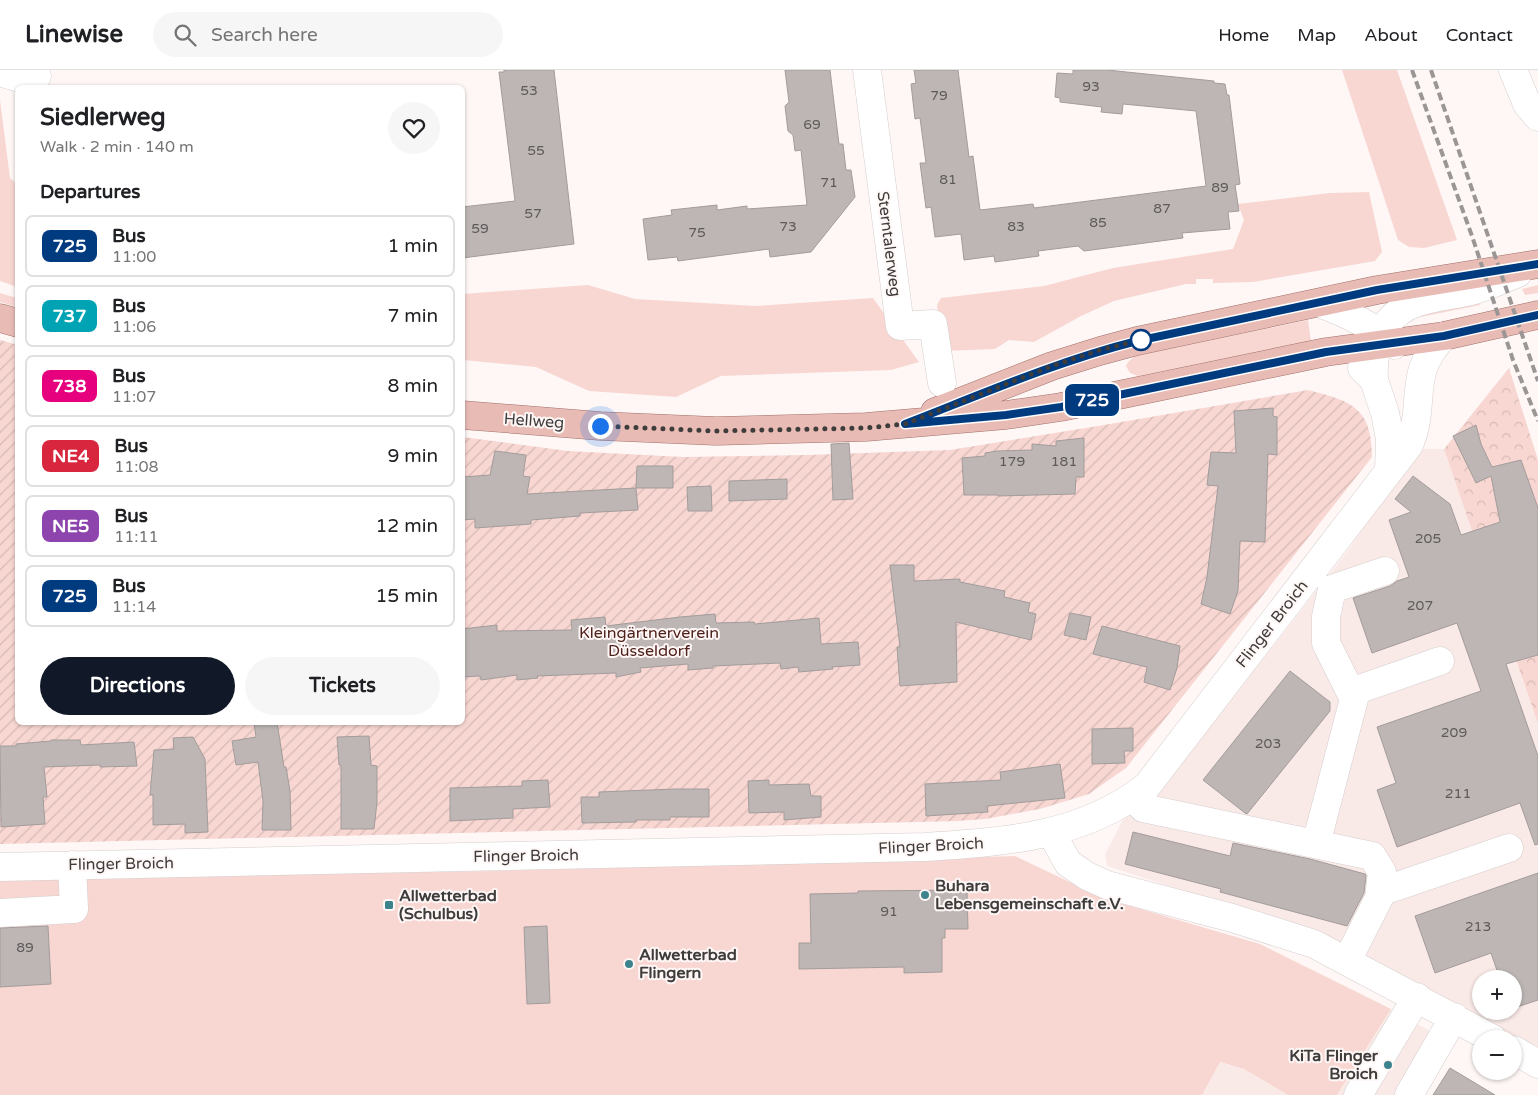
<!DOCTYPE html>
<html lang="en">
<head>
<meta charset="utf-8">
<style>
  body { margin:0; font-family:"Varela Round",sans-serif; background:#f6f6f6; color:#202124; height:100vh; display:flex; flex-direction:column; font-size:19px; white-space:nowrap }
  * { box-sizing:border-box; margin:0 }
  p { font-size:16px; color:#757577 }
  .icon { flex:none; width:28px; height:28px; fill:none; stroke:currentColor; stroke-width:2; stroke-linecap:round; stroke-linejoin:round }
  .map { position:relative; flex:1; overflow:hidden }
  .drawer { position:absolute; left:15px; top:15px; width:450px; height:640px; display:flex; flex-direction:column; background:#fff; border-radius:8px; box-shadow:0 1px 4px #0004 }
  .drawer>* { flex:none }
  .badge { padding:0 10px; border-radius:8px; font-size:18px; line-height:32px }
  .buttons { position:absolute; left:1472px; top:900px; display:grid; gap:10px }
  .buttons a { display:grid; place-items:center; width:50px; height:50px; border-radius:50%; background:#fff; box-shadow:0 1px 4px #0004; font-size:25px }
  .you { position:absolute; width:25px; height:25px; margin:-12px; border:4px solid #fff; border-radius:50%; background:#1a73e8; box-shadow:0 0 0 8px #1a73e833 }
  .map>.badge { position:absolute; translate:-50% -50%; box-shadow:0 0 0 2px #fff }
  h2 { padding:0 25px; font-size:19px; line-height:45px }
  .round { display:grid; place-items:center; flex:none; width:52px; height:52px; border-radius:26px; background:#f6f6f6 }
  .overview { display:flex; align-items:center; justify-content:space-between; height:85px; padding:0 25px }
  h1 { font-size:24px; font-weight:700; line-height:38px }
  .button { display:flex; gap:10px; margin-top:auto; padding:10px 25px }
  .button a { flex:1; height:58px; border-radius:30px; background:#111827; color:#fff; font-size:20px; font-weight:700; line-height:58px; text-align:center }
  .button a+a { background:#f6f6f6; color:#202124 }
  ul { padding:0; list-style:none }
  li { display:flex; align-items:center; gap:15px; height:62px; margin:0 10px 8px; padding:0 15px; border:2px solid #e0e0e0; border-radius:8px }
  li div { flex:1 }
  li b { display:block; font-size:19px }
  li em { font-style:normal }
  li .badge { min-width:55px; font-weight:700; text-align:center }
  header { display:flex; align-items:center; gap:30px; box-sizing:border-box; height:70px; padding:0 25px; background:#fff; border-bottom:1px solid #e0e0e0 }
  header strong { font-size:24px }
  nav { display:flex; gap:28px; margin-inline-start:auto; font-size:18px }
  .search { width:350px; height:45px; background:#f6f6f6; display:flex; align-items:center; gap:12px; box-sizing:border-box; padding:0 18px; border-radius:28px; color:#757577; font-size:19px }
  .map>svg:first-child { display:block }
  .built { fill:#faeae7; fill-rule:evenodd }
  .green { fill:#f8d7d2 }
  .forest { fill:url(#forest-crowns) }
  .garden { fill:url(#garden-furrows) }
  .building { fill:#bdb6b5; stroke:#a39c9b }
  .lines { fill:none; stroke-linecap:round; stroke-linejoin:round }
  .minor-casing { stroke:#d5cecd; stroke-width:29 }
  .major-casing { stroke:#a2716a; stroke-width:29 }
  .minor { stroke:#fff; stroke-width:28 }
  .major { stroke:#e8bbb5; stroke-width:28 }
  .rail { stroke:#9b9696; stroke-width:4; stroke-dasharray:8 4; stroke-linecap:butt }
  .line-casing { stroke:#fff; stroke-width:11 }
  .line { stroke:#003b80; stroke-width:8 }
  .walk { stroke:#3f3c3c; stroke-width:5; stroke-dasharray:0 9 }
  .stop-dot { fill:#fff; stroke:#003b80; stroke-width:2.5 }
  .poi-dot { fill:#3d838e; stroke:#fef7f6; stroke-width:2 }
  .labels { text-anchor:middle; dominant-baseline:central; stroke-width:4; stroke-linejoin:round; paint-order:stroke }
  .number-label { font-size:14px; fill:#5e5a5a }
  .street-label { font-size:16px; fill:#3f3c3c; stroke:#fef7f6 }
  .park-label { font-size:16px; fill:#4f211b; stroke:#fef7f6 }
  .poi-label { font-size:16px; font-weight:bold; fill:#3f3c3c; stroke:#fef7f6; text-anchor:start }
</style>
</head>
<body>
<header>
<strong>Linewise</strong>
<div class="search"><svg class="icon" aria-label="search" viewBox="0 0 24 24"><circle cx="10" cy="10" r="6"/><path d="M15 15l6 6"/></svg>Search here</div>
<nav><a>Home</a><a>Map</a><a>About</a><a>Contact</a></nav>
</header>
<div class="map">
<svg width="1538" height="1025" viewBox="0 0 1538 1025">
  <defs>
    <pattern id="forest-crowns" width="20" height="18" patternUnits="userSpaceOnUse" patternTransform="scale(1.25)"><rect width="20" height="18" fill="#f8d7d2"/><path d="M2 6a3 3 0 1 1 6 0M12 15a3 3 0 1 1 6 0" fill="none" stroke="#d6b9b5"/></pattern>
    <pattern id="garden-furrows" width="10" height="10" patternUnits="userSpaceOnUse" patternTransform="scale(1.25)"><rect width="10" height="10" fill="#f8d7d2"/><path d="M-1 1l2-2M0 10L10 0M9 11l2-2" fill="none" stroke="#d6b9b5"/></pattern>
  </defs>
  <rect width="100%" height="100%" fill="#fef7f6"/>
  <path class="built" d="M 1418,379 L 1444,379 L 1538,654 L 1538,981 L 1327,867 L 1107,796 L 1105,784 L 1124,748 L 1163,717 L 1346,483 ZM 1481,909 L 1514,909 L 1514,941 L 1481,941 Z
    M 1391,939 L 1437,965 L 1402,1025 L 1337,1025 Z
    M 1219,992 L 1244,999 L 1288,1025 L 1202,1025 Z"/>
  <path class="green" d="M 1342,0 L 1397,0 L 1457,170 L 1424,178 L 1409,177 L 1398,170 Z
    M 0,30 L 10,108 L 17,114 L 17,217 L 0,211 Z
    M 1369,122 L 1382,182 L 1375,191 L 1253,212 L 1213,213 L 1213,209 L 1196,209 L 1196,214 L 1186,214 L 1114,231 L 1081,246 L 1034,272 L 1009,270 L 995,279 L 943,281 L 937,235 L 941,228 L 1044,216 L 1113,198 L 1233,179 L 1244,150 L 1238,134 L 1330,123 Z
    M 588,215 L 635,229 L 756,236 L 873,228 L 919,292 L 891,300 L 721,306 L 676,327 L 589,321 L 536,297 L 463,290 L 463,224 Z
    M 1538,215 L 1538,223 L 1525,225 L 1522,219 Z
    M 0,223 L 17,228 L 17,237 L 0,232 Z
    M 1477,228 L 1480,235 L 1415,248 L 1412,249 L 1410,245 Z
    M 1308,250 L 1311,271 L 1138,306 L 1130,303 L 1126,296 L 1128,292 L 1135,286 Z
    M 1015,786 L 1103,828 L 1260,874 L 1391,939 L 1337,1025 L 1288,1025 L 1244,999 L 1220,992 L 1202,1025 L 0,1025 L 0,810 L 42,808 L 494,801 Z"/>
  <path class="forest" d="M 1509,298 L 1538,390 L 1538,654 L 1444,379 Z"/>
  <path class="garden" d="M 0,270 L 18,275 L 18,652 L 462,652 L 463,367 L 568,381 L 683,387 L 807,385 L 950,380 L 1098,356 L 1308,320 C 1351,331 1372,337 1372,387 L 1126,698 L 1089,724 L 1040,739 L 985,749 L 957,751 L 0,774 Z"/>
  <path class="building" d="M 504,0 L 554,0 L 574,174 L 462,188 L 462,137 L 515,131 L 499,2 L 504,2 Z
    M 785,0 L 830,0 L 839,74 L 843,74 L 846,100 L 851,100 L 855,127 L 811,182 L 770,187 L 769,179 L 678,191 L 677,187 L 648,190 L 643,149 L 672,145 L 671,140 L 717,135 L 717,140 L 747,136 L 747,139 L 807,135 L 801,80 L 795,81 L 793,65 L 788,61 L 785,36 L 789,32 Z
    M 914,0 L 958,0 L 969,87 L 973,86 L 980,140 L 1033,134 L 1034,138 L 1206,116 L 1196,41 L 1123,34 L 1122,44 L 1101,42 L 1102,37 L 1060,32 L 1060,28 L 1055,27 L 1057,3 L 1073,4 L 1073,0 L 1107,0 L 1214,11 L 1214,13 L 1225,14 L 1227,25 L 1229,25 L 1240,114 L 1235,115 L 1239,141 L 1228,142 L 1230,159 L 1182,163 L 1183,168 L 1084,181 L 1078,176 L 1038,181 L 1039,186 L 995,192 L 994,186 L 964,190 L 961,164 L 935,167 L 931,137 L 926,138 L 920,93 L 926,93 L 920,48 L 915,49 L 911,14 L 916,13 Z
    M 1273,338 L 1273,346 L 1277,347 L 1277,385 L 1268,384 L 1265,472 L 1240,471 L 1238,521 L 1230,544 L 1201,534 L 1207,507 L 1218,416 L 1207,415 L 1211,382 L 1236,383 L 1234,341 Z
    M 1476,355 L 1481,374 L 1492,397 L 1521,390 L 1538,438 L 1538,585 L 1506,594 L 1538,686 L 1538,774 L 1535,775 L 1520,733 L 1397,777 L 1377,720 L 1396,713 L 1377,657 L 1481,621 L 1457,553 L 1372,583 L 1353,528 L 1390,516 L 1397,511 L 1409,507 L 1389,450 L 1411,442 L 1395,429 L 1413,406 L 1450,434 L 1461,465 L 1500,452 L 1491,406 L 1476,413 L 1453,366 Z
    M 1084,368 L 1084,407 L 1076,407 L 1075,424 L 998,426 L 998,425 L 964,425 L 962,388 L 985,386 L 985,383 L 997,381 L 1032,380 L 1032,374 L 1056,376 L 1056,371 Z
    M 849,373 L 853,429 L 833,430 L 831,374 Z
    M 495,381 L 526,385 L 523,406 L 530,407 L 527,424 L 636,418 L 638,440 L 580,443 L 580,446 L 531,450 L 531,454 L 475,458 L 475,449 L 462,450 L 462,407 L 490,405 Z
    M 637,396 L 673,396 L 673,418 L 636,418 Z
    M 787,409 L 787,429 L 729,431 L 729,411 Z
    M 711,416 L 712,441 L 688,441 L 687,417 Z
    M 890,495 L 914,495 L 914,511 L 960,509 L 960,512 L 1005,521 L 1004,527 L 1030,533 L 1028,542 L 1036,544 L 1031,570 L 956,552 L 957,612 L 900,616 L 897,577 L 900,577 Z
    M 1070,543 L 1091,547 L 1086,570 L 1064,565 Z
    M 715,544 L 716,553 L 754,552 L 755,554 L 819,548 L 821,574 L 858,572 L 860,595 L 832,597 L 833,599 L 799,602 L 798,597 L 781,599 L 780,593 L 713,596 L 713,598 L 688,600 L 688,594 L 640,598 L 641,602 L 616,607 L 616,603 L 537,606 L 538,608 L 517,610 L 517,605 L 481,610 L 480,606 L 462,607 L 462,559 L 497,555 L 497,561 L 572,560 L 571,550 L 605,547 L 606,556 L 680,547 Z
    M 1102,556 L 1180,576 L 1177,598 L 1170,620 L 1144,612 L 1147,597 L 1093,584 Z
    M 1290,601 L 1330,632 L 1330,641 L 1247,744 L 1245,743 L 1203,710 Z
    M 254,652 L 277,652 L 284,697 L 286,697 L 290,721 L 291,760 L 262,760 L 263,731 L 258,692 L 236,695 L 232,671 L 256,667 Z
    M 1133,658 L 1133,681 L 1124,681 L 1125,693 L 1092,694 L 1092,659 Z
    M 369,666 L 371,695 L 377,696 L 377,732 L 374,759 L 341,759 L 341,695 L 339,695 L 337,667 Z
    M 193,667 L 205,689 L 208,762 L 185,763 L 185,754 L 153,755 L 153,725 L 150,725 L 154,680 L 174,679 L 173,668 Z
    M 51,670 L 80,670 L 81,675 L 134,672 L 137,696 L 100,697 L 100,695 L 44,697 L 47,727 L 43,727 L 45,754 L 1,757 L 0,676 L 16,676 L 16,674 L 51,671 Z
    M 1060,694 L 1065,728 L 987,736 L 988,742 L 926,746 L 925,714 L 1001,710 L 1000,702 Z
    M 548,710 L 550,737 L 513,739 L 513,748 L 450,751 L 450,718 L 522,716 L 522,711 Z
    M 769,710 L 769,715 L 809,714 L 811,726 L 821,726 L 821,747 L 784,750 L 784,742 L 749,743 L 748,711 Z
    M 675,719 L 709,719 L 709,747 L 670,747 L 670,750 L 636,750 L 636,752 L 582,753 L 581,727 L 599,727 L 599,722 Z
    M 1133,762 L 1230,786 L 1233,773 L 1310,789 L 1365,804 L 1366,806 L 1364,823 L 1347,856 L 1220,822 L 1221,819 L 1125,794 Z
    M 1538,803 L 1538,930 L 1514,938 L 1514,909 L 1500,909 L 1491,883 L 1435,903 L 1415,846 Z
    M 967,820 L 968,859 L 945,859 L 945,868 L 942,868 L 942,902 L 904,903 L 904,897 L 799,899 L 799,873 L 811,873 L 810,824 L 858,823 L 858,821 Z
    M 48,856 L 51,914 L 0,917 L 0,858 Z
    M 547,856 L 550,933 L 527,934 L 524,857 Z
    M 1450,998 L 1495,1025 L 1433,1025 Z"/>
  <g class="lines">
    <defs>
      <path id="minor" d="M 867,0 L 900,256 L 933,254 L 942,313
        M 1513,0 L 1527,34 L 1538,47
        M 0,2 L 19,8 L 37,6
        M 1319,233 C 1347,243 1372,255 1394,275
        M 1362,298 L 1374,310 L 1385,343 L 1390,369 L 1389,401
        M 1374,310 C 1372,276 1382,244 1418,232 C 1435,227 1453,225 1471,221 C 1487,217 1503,209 1518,203
        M 1351,622 L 1440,591
        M 1134,727 L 1143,738 L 1372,786 L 1382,802 L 1379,828 L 1347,891
        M 1051,762 L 1068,793 L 1087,806 L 1107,815 L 1232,848 L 1314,874 L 1493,969
        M 1316,774 L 1354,629 L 1326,573 L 1326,547 L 1332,519 L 1385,501
        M 0,797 L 925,777 C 1004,772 1083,767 1147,716 L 1409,375 C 1427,333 1406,304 1444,266
        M 1380,822 L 1509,778
        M 0,843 L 74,839 L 72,795
        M 1514,980 L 1538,994
        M 1358,1025 L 1417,927
        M 1409,1025 L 1454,947"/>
      <path id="major" d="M 0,248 L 18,253
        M 935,342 L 1052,296 L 1100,281 L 1137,271 L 1377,220 L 1538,194
        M 462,345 L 600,356 L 716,361 L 866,357 L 1006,345 L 1061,337 L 1326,282 L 1444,266 L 1538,245"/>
    </defs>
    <use href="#minor" class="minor-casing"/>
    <use href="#major" class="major-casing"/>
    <use href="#minor" class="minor"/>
    <use href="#major" class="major"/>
    <path class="rail" d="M 1412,0 L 1472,166 L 1513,290 L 1538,351
      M 1431,0 L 1538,311"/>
  </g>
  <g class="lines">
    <defs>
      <path id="line" d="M 1538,194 L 1377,220 L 1137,271 C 1058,291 982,324 905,354 L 1006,345 L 1061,337 L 1326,282 L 1444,266 L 1538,245"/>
    </defs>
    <use href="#line" class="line-casing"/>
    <use href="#line" class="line"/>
    <path class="walk" d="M 600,356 L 716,361 L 866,358 L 905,354 L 1052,296 L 1100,280 L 1141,270"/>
  </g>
  <circle class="stop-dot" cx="1141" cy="270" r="10"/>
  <g class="poi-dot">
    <circle cx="925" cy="825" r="5"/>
    <rect x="384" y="830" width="10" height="10" rx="2.5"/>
    <circle cx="629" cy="894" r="5"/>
    <circle cx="1388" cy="995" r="5"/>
  </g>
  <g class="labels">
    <g class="number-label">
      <text x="1091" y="16">93</text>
      <text x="529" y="20">53</text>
      <text x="939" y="25">79</text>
      <text x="812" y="54">69</text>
      <text x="536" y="80">55</text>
      <text x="948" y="109">81</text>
      <text x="829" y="112">71</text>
      <text x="1220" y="117">89</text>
      <text x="1162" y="138">87</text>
      <text x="533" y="143">57</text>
      <text x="1098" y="152">85</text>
      <text x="788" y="156">73</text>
      <text x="1016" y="156">83</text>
      <text x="480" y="158">59</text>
      <text x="697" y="162">75</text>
      <text x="1012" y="391">179</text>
      <text x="1064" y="391">181</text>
      <text x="1428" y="468">205</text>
      <text x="1420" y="535">207</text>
      <text x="1454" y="662">209</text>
      <text x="1268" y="673">203</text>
      <text x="1458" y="723">211</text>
      <text x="889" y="841">91</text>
      <text x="1478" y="856">213</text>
      <text x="25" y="877">89</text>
    </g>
    <g class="street-label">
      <text transform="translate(889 174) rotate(83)">Sterntalerweg</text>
      <text transform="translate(534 351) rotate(4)">Hellweg</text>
      <text transform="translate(1272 554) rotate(-52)">Flinger Broich</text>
      <text transform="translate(931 776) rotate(-3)">Flinger Broich</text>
      <text transform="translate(526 786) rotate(-1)">Flinger Broich</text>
      <text transform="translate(121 794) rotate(-1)">Flinger Broich</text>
    </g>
    <g class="park-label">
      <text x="649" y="563">Kleingärtnerverein<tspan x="649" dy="18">Düsseldorf</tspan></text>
    </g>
    <g class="poi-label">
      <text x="935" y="816">Buhara<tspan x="935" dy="18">Lebensgemeinschaft e.V.</tspan></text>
      <text x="399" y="826">Allwetterbad<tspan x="399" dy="18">(Schulbus)</tspan></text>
      <text x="639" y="885">Allwetterbad<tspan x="639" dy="18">Flingern</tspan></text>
      <text x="1378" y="986" text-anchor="end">KiTa Flinger<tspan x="1378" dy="18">Broich</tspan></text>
    </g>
  </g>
</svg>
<div class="buttons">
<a>+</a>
<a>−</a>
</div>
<div class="you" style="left:600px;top:356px"></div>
<b class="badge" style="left:1092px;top:330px;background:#003b80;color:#fff">725</b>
<section class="drawer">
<div class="overview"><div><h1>Siedlerweg</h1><p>Walk · 2 min · 140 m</p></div><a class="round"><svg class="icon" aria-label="heart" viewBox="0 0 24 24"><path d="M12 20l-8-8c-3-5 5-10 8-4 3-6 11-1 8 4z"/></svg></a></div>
<h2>Departures</h2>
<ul>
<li><span class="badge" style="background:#003b80;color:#fff">725</span><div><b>Bus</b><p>11:00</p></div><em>1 min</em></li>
<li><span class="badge" style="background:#00a3b4;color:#fff">737</span><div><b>Bus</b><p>11:06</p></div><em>7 min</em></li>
<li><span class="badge" style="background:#e6007e;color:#fff">738</span><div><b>Bus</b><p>11:07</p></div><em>8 min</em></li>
<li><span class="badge" style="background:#d7263d;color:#fff">NE4</span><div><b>Bus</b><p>11:08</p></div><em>9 min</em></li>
<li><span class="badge" style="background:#8e44ad;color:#fff">NE5</span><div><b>Bus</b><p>11:11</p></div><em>12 min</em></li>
<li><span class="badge" style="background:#003b80;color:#fff">725</span><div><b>Bus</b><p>11:14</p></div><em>15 min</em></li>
</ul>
<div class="button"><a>Directions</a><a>Tickets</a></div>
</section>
</div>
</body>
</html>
